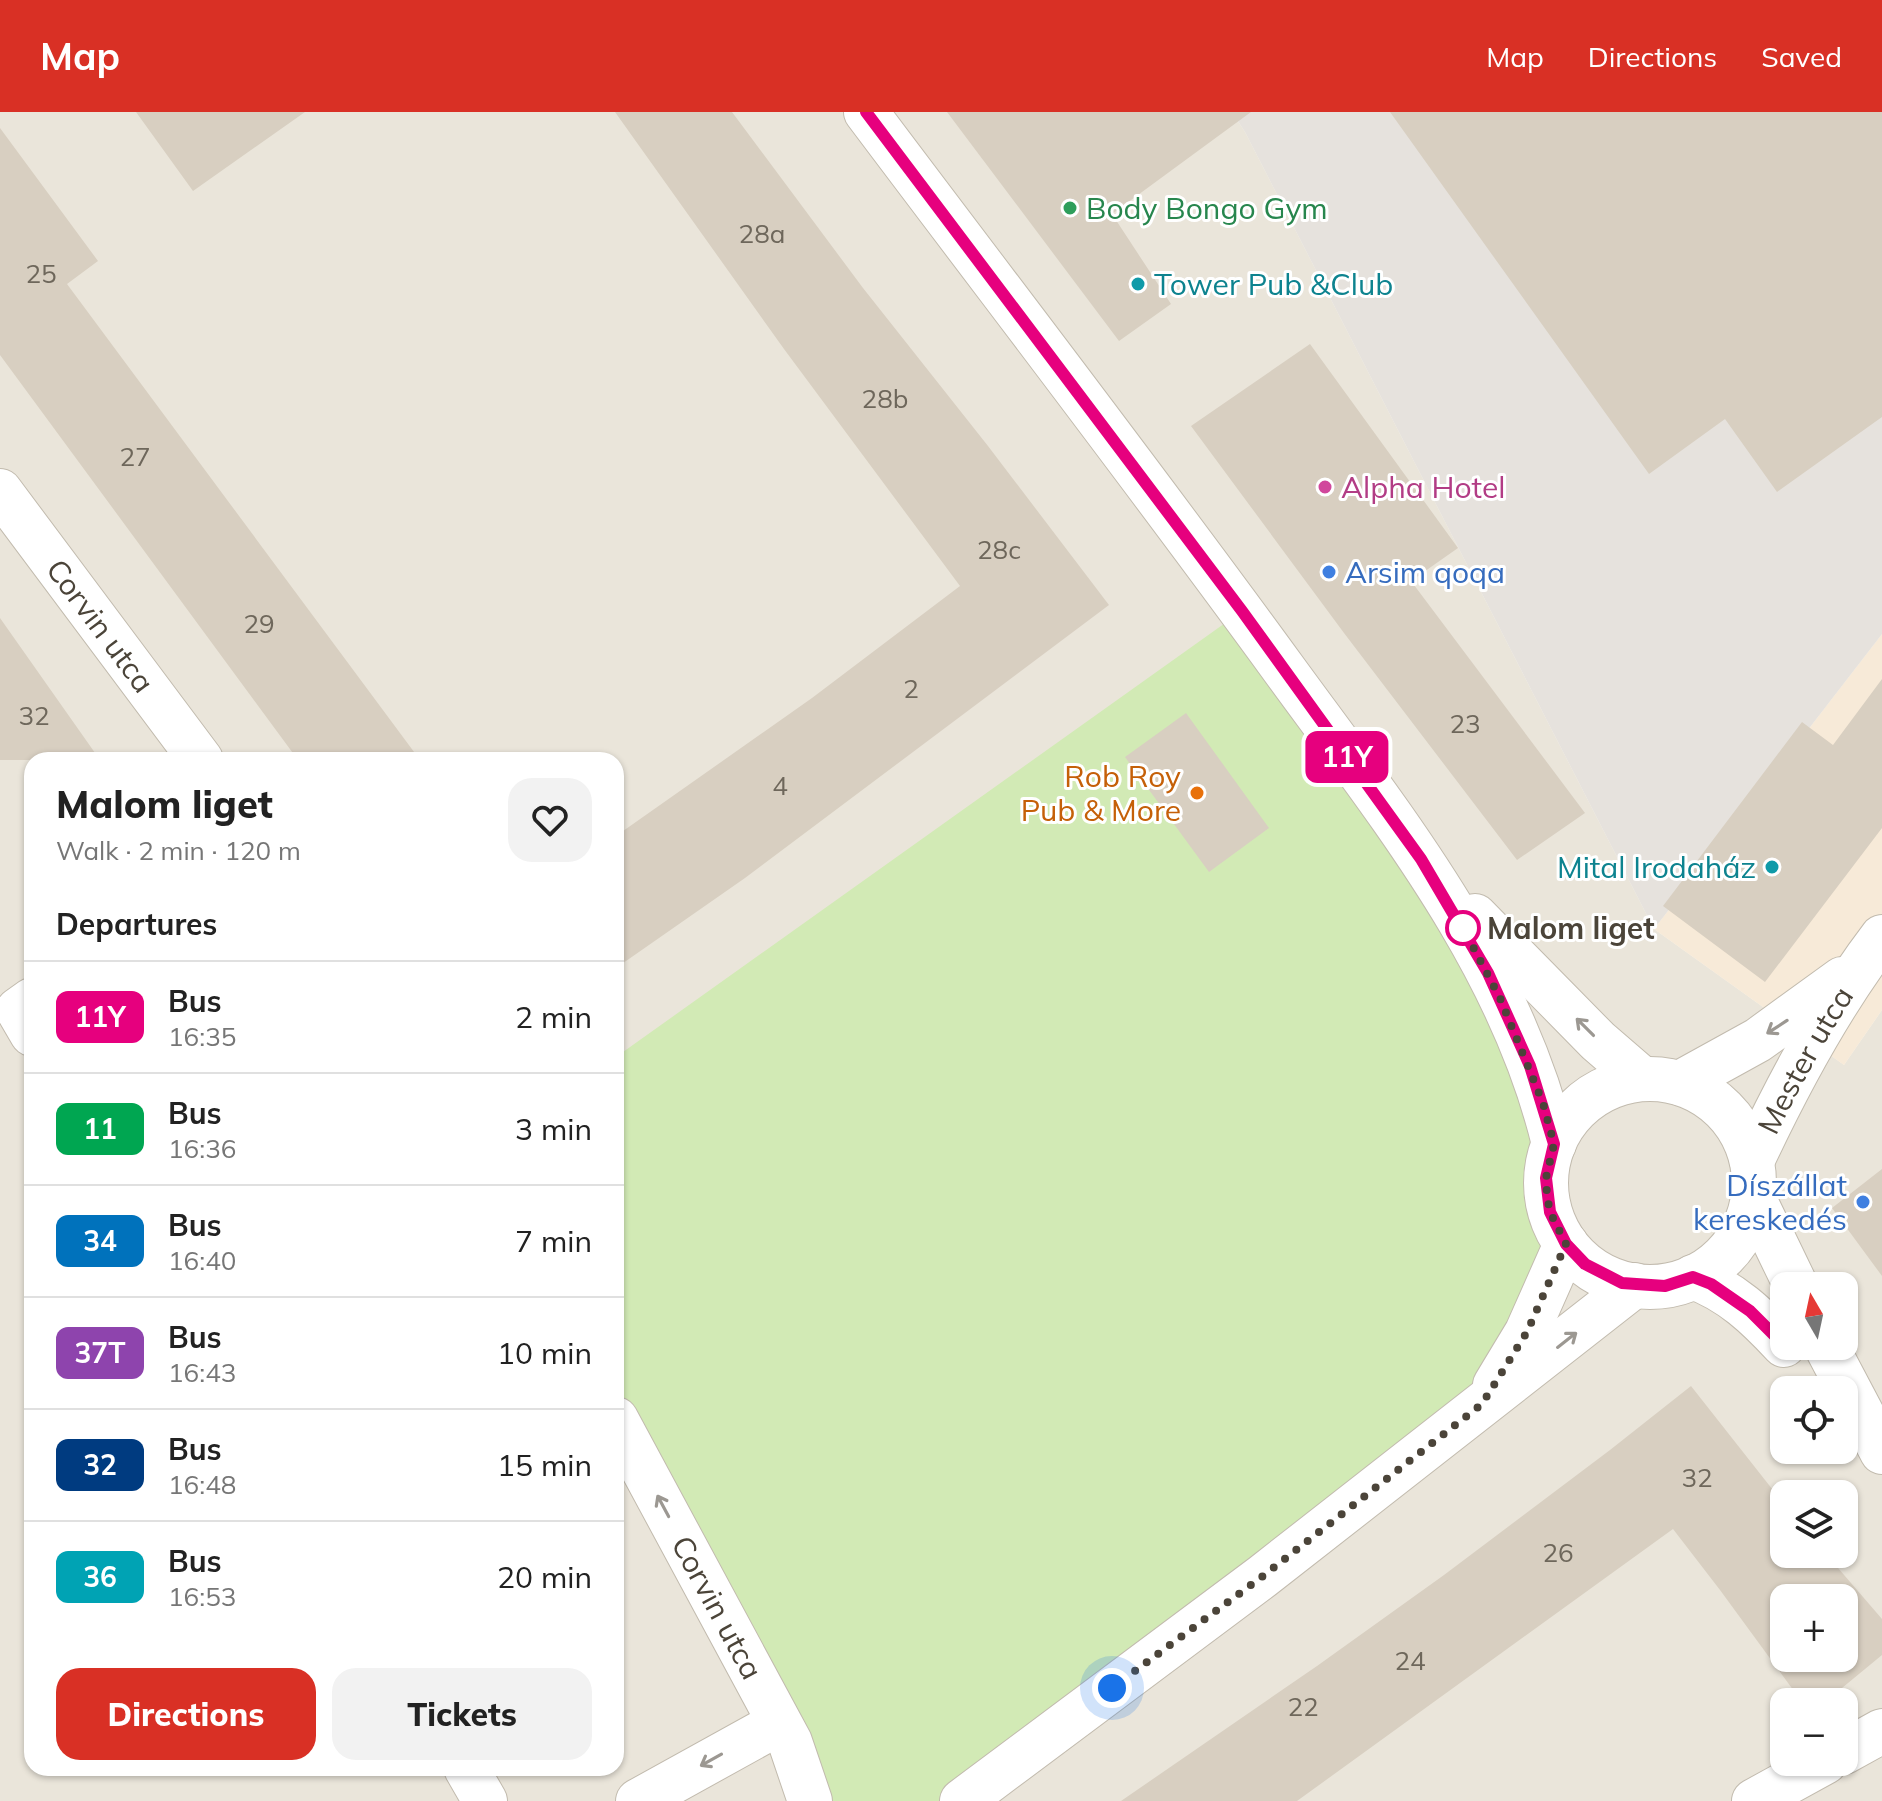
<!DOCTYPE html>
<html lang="en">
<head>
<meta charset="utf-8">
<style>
  body { margin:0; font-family:Mulish,sans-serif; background:#f2f2f2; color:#222; height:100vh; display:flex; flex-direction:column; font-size:30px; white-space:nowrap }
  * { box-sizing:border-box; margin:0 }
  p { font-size:26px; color:#767676 }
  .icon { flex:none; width:44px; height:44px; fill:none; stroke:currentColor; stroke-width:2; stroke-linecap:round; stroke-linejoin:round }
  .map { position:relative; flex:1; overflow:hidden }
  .details { position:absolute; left:24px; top:640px; width:600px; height:1024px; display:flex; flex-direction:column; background:#fff; border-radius:24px; box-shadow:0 2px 6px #0004 }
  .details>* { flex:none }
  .badge { padding:0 16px; border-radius:12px; font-size:28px; line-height:52px }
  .needle { width:52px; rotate:351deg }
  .controls { position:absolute; left:1770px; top:1160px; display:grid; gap:16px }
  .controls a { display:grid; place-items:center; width:88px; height:88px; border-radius:16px; background:#fff; box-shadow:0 2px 6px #0004; font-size:40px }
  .you { position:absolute; width:40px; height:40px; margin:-20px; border:6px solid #fff; border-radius:50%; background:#1a73e8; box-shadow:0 0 0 12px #1a73e833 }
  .map>.badge { position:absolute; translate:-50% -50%; box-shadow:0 0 0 4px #fff }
  h2 { padding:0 32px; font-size:30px; line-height:72px }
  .round { display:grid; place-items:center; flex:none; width:84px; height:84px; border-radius:24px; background:#f2f2f2 }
  .head { display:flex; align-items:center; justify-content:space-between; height:136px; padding:0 32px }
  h1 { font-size:38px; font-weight:800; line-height:60px }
  .primary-button { display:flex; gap:16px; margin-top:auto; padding:16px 32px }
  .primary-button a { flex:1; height:92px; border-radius:24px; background:#d93025; color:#fff; font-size:32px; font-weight:800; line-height:92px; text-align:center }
  .primary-button a+a { background:#f2f2f2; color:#222 }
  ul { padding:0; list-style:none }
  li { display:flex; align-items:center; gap:24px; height:112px; padding:0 32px; border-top:2px solid #e0e0e0 }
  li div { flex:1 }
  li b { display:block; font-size:30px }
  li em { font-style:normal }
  li .badge { min-width:88px; font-weight:700; text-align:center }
  header { display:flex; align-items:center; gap:48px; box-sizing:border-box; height:112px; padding:0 40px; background:#d93025; color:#fff }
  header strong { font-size:38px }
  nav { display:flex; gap:44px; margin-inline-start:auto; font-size:28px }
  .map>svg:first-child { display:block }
  .residential { fill:#eae5da; fill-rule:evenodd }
  .commercial { fill:#f7ead8 }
  .industrial { fill:#e6e2dd }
  .green { fill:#d2eab5 }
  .building { fill:#d8cfc1; fill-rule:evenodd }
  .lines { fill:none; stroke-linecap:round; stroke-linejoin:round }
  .minor-casing { stroke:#c2bbae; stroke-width:46 }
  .minor { stroke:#fff; stroke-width:44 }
  .oneway { stroke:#9c9892 }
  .line-casing { stroke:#fff; stroke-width:18 }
  .line { stroke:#e6007e; stroke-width:12 }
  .walk { stroke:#4b4439; stroke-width:8; stroke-dasharray:0 14.4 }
  .leisure-dot { fill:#2e9e5b; stroke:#fff; stroke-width:3 }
  .culture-dot { fill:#0f9aa8; stroke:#fff; stroke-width:3 }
  .hotel-dot { fill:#d1479c; stroke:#fff; stroke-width:3 }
  .shop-dot { fill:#3f7fe0; stroke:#fff; stroke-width:3 }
  .food-dot { fill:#e8710a; stroke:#fff; stroke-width:3 }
  .stop-dot { fill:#fff; stroke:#e6007e; stroke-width:4 }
  .labels { text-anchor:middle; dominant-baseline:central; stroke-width:6; stroke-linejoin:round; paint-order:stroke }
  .number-label { font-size:26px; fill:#6e675b }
  .leisure-label { font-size:30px; fill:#27864d; stroke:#fff; text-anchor:start }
  .culture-label { font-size:30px; fill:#0d838f; stroke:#fff; text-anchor:start }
  .hotel-label { font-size:30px; fill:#b23c85; stroke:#fff; text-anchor:start }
  .shop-label { font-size:30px; fill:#366cbe; stroke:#fff; text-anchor:start }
  .street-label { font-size:30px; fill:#4b4439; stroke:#fff }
  .food-label { font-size:30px; fill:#c56008; stroke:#fff; text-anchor:end }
  .stop-label { font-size:30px; font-weight:bold; fill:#4b4439; stroke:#fff; text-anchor:start }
</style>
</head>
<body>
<header>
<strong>Map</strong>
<nav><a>Map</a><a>Directions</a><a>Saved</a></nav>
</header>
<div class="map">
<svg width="1882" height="1689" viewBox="0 0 1882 1689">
  <rect width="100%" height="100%" fill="#f6f3ec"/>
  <path class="residential" d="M 0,0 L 1232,0 L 1245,20 L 1654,817 L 1844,953 L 1882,898 L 1882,1689 L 0,1689 ZM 32,648 L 616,648 L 616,1656 L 32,1656 ZM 1784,1174 L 1844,1174 L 1844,1234 L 1784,1234 ZM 1784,1278 L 1844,1278 L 1844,1338 L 1784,1338 ZM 1784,1382 L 1844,1382 L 1844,1442 L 1784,1442 ZM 1784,1486 L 1844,1486 L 1844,1546 L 1784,1546 ZM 1784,1590 L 1844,1590 L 1844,1650 L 1784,1650 Z"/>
  <path class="commercial" d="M 1882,522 L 1882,898 L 1844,953 L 1654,817 Z"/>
  <path class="industrial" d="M 1232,0 L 1882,0 L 1882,522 L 1654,817 L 1245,20 Z"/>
  <path class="green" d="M 1242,499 L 1421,747 L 1549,1050 L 1547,1084 L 1557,1117 L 1509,1251 L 962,1689 L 810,1689 L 616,1307 L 616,945 Z"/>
  <path class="building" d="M 136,0 L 305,0 L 193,79 Z
    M 615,0 L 732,0 L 863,176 L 988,334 L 1109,493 L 745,766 L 616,856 L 616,724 L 812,586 L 960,474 L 784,237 Z
    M 947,0 L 1251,0 L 1112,102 L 1171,192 L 1119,229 Z
    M 1390,0 L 1882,0 L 1882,305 L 1777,380 L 1725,307 L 1649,362 Z
    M 0,16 L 98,149 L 67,172 L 420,648 L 298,648 L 0,243 Z
    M 1310,232 L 1458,436 L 1411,469 L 1585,701 L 1517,748 L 1344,521 L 1191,314 Z
    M 0,506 L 100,648 L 0,648 Z
    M 1882,567 L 1882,716 L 1765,870 L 1663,794 L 1802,610 L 1833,633 Z
    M 1186,601 L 1269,716 L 1209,760 L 1125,645 Z
    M 1882,1057 L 1882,1164 L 1832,1096 Z
    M 1691,1274 L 1784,1392 L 1784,1442 L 1826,1442 L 1882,1507 L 1882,1543 L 1825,1590 L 1802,1590 L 1720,1478 L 1673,1417 L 1297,1689 L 1121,1689 L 1317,1554 L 1444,1463 L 1610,1338 ZM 1784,1486 L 1844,1486 L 1844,1546 L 1784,1546 Z"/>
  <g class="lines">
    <defs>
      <g id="minor">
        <path d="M 866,0 C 1005,185 1147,369 1283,556 C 1390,703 1511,851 1554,1032"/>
        <path id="s1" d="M 0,379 L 201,648"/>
        <path d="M 1475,804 L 1598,929 L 1642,967"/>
        <path d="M 32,888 L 18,898 L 32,922"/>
        <circle cx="1650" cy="1071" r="104"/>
        <path d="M 1680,971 L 1758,928 L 1842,867"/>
        <path id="s2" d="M 1752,1049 C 1788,972 1830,893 1882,825"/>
        <path d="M 1753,1085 L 1796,1174"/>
        <path d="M 1693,1165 C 1731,1179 1757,1204 1784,1233"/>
        <path d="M 1826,1234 L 1882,1340"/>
        <path d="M 1495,1273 L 1527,1220 L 1566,1132"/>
        <path id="s3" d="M 616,1307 L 790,1630 L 810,1689"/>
        <path d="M 1844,1640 L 1882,1619"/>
        <path d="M 466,1656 L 485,1689"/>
        <path d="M 638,1689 L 779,1611"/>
        <path d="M 962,1689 L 1263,1464 L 1635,1173"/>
        <path d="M 1754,1689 L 1825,1650"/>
      </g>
    </defs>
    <use href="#minor" class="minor-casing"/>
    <use href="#minor" class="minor"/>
  </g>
  <defs><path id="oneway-shaft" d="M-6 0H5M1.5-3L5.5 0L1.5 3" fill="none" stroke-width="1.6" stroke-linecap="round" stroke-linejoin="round" transform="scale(2)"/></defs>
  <g class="oneway">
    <use href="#oneway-shaft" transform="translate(1585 915) rotate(-135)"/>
    <use href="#oneway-shaft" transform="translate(1777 915) rotate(147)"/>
    <use href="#oneway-shaft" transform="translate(1567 1228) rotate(-38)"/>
    <use href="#oneway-shaft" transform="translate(663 1394) rotate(-118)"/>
    <use href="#oneway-shaft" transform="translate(711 1648) rotate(151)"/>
  </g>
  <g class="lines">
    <defs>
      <path id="line" d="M 866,0 L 1242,499 L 1421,747 L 1488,861 L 1530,954 L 1554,1032 L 1546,1066 L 1550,1100 L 1566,1132 L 1585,1152 L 1622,1171 L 1665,1174 L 1693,1165 L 1711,1172 L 1750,1199 L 1784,1233"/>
    </defs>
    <use href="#line" class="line-casing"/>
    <use href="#line" class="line"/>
    <path class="walk" d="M 1112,1576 L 1263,1464 L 1482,1292 L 1527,1220 L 1566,1132 L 1550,1100 L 1547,1084 L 1546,1066 L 1554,1032 L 1543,991 L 1500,886 L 1463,816"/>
  </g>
  <circle class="leisure-dot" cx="1070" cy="96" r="8"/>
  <g class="culture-dot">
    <circle cx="1138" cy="172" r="8"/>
    <circle cx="1772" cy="755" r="8"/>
  </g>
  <circle class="hotel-dot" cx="1325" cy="375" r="8"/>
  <g class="shop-dot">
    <circle cx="1329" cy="460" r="8"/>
    <circle cx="1863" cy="1090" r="8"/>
  </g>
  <circle class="food-dot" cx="1197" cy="681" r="8"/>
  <circle class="stop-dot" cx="1463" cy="816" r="16"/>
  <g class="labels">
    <g class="number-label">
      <text x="762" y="121">28a</text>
      <text x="41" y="161">25</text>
      <text x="885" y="286">28b</text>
      <text x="135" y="344">27</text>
      <text x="999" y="437">28c</text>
      <text x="259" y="511">29</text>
      <text x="911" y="576">2</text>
      <text x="34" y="603">32</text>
      <text x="1465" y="611">23</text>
      <text x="780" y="673">4</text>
      <text x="1697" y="1365">32</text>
      <text x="1558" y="1440">26</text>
      <text x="1410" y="1548">24</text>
      <text x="1303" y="1594">22</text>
    </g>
    <g class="leisure-label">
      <text x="1086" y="96">Body Bongo Gym</text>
    </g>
    <g class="culture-label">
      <text x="1154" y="172">Tower Pub &amp;Club</text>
      <text x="1756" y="755" text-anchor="end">Mital Irodaház</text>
    </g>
    <g class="hotel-label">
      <text x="1341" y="375">Alpha Hotel</text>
    </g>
    <g class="shop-label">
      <text x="1345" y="460">Arsim qoqa</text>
      <text x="1847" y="1073" text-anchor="end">Díszállat<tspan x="1847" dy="34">kereskedés</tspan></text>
    </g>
    <g class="street-label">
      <text stroke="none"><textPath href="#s1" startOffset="168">Corvin utca</textPath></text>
      <text stroke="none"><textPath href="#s2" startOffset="114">Mester utca</textPath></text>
      <text stroke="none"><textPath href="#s3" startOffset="214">Corvin utca</textPath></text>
    </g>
    <g class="food-label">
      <text x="1181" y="664">Rob Roy<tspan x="1181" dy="34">Pub &amp; More</tspan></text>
    </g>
    <g class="stop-label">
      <text x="1487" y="816">Malom liget</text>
    </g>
  </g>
</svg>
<div class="controls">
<a><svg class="needle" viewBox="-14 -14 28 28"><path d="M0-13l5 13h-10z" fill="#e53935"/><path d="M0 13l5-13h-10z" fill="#767676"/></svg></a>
<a><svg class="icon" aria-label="locate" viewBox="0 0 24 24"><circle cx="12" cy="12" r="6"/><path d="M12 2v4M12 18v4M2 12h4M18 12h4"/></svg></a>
<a><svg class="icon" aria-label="layers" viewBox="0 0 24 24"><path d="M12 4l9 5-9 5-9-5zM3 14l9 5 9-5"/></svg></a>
<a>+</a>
<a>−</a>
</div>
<div class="you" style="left:1112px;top:1576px"></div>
<b class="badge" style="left:1347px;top:645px;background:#e6007e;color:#fff">11Y</b>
<section class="details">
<div class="head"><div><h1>Malom liget</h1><p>Walk · 2 min · 120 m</p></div><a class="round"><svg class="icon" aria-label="heart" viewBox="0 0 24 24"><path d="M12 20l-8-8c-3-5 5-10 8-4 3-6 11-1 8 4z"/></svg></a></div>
<h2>Departures</h2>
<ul>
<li><span class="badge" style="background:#e6007e;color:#fff">11Y</span><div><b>Bus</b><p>16:35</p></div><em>2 min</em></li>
<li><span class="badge" style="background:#00a651;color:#fff">11</span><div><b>Bus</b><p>16:36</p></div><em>3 min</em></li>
<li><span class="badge" style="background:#0072bc;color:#fff">34</span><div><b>Bus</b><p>16:40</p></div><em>7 min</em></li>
<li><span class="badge" style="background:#8e44ad;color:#fff">37T</span><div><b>Bus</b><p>16:43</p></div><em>10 min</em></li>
<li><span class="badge" style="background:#003b80;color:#fff">32</span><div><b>Bus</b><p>16:48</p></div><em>15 min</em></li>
<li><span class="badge" style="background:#00a3b4;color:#fff">36</span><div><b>Bus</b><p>16:53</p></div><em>20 min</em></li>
</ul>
<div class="primary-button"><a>Directions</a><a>Tickets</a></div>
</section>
</div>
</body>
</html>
